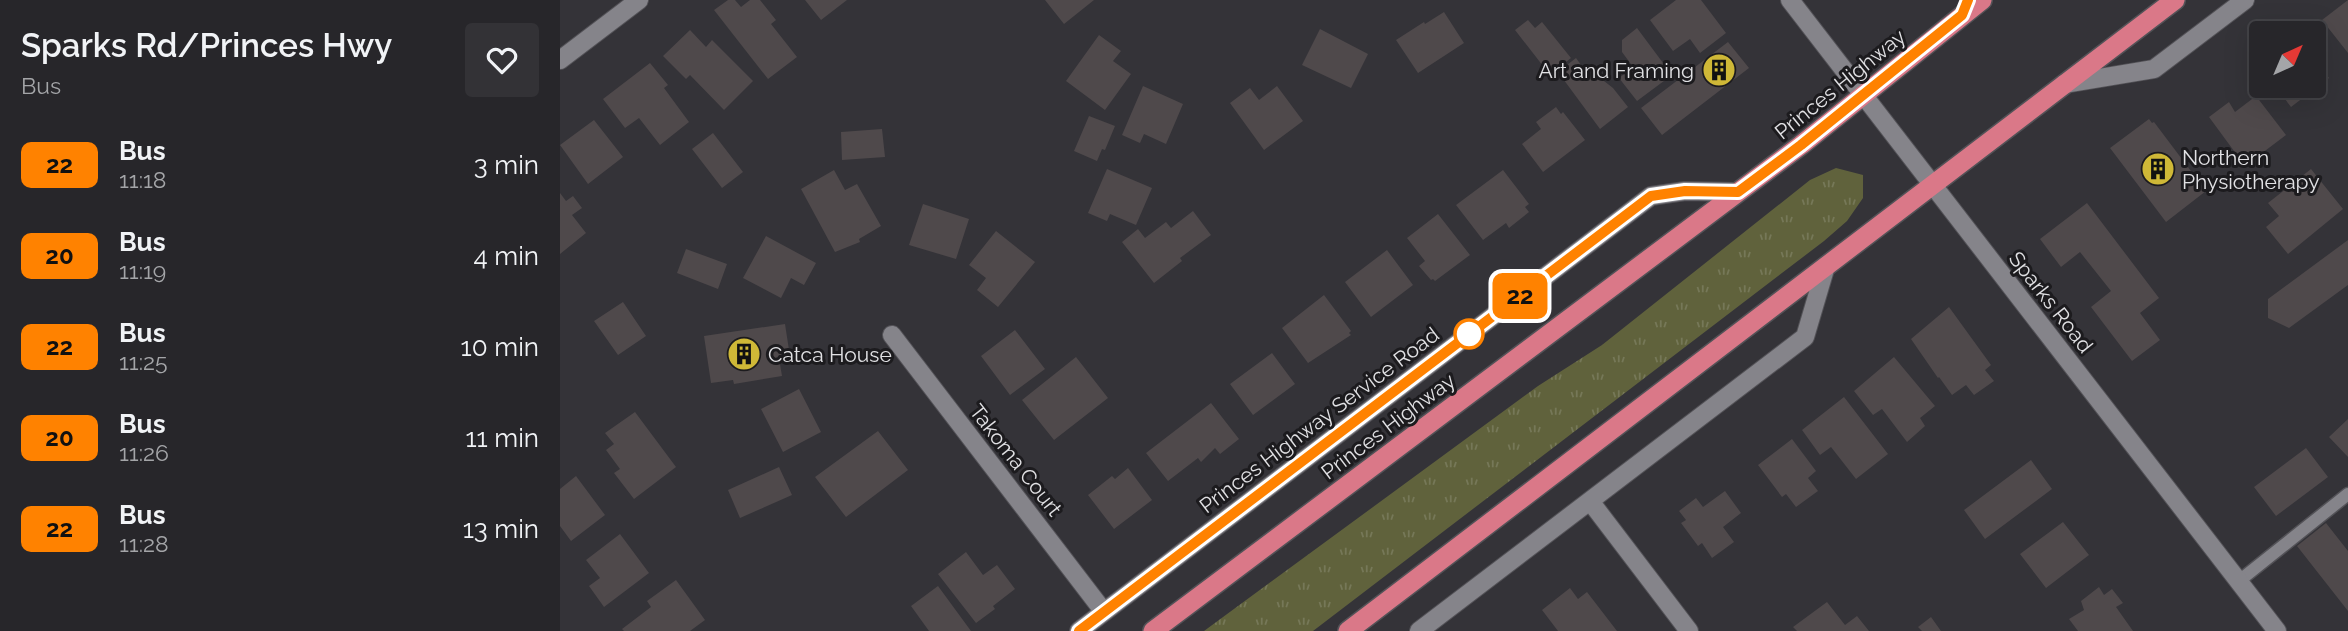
<!DOCTYPE html>
<html lang="en">
<head>
<meta charset="utf-8">
<style>
  body { margin:0; font-family:Raleway,sans-serif; background:#333236; color:#f1f3f6; height:100vh; display:flex; flex-direction:column; font-size:26px; white-space:nowrap }
  * { box-sizing:border-box; margin:0 }
  p { font-size:23px; color:#a4a5a8 }
  .icon { flex:none; width:38px; height:38px; fill:none; stroke:currentColor; stroke-width:2; stroke-linecap:round; stroke-linejoin:round }
  .map { position:relative; flex:1; overflow:hidden }
  .details { display:flex; flex-direction:column; background:#27262a; width:560px }
  .details>* { flex:none }
  .badge { padding:0 14px; border-radius:10px; font-size:24px; line-height:46px }
  .needle { width:46px; rotate:44deg }
  .fabs { position:absolute; left:1689px; top:21px; display:grid; gap:14px }
  .fabs a { display:grid; place-items:center; width:77px; height:77px; border-radius:7px; background:#27262a; box-shadow:0 7px 28px #0002,0 0 0 2px #434347; font-size:35px }
  .map>.badge { position:absolute; translate:-50% -50%; box-shadow:0 0 0 4px #fff }
  .round { display:grid; place-items:center; flex:none; width:74px; height:74px; border-radius:7px; background:#333236 }
  .head { display:flex; align-items:center; justify-content:space-between; height:119px; padding:0 21px }
  h1 { font-size:33px; font-weight:600; line-height:52px }
  ul { padding:0; list-style:none }
  li { display:flex; align-items:center; gap:21px; height:91px; padding:0 21px }
  li div { flex:1 }
  li b { display:block; font-size:26px }
  li em { font-style:normal }
  li .badge { min-width:77px; font-weight:700; text-align:center }
  main { display:flex; flex:1; min-height:0 }
  .map>svg:first-child { display:block }
  .grass { fill:url(#grass-tufts) }
  .building { fill:#4f494b }
  .lines { fill:none; stroke-linecap:round; stroke-linejoin:round }
  .service-casing { stroke:#535257; stroke-width:15 }
  .minor-casing { stroke:#535257; stroke-width:20 }
  .tertiary-casing { stroke:#535257; stroke-width:20 }
  .trunk-casing { stroke:#535257; stroke-width:22 }
  .service { stroke:#85848a; stroke-width:12 }
  .minor { stroke:#85848a; stroke-width:18 }
  .tertiary { stroke:#85848a; stroke-width:18 }
  .trunk { stroke:#da7888; stroke-width:19 }
  .line-casing { stroke:#fff; stroke-width:16 }
  .line { stroke:#ff8200; stroke-width:10 }
  .stop-dot { fill:#fff; stroke:#ff8200; stroke-width:3.5 }
  .labels { text-anchor:middle; dominant-baseline:central; stroke-width:6; stroke-linejoin:round; paint-order:stroke }
  .poi-label { font-size:21px; fill:#e1e1e4; stroke:#1c1b1e; text-anchor:start }
  .street-label { font-size:21px; fill:#e1e1e4; stroke:#1c1b1e }
</style>
</head>
<body>
<main>
<section class="details">
<div class="head"><div><h1>Sparks Rd/Princes Hwy</h1><p>Bus</p></div><a class="round"><svg class="icon" aria-label="heart" viewBox="0 0 24 24"><path d="M12 20l-8-8c-3-5 5-10 8-4 3-6 11-1 8 4z"/></svg></a></div>
<ul>
<li><span class="badge" style="background:#ff8200;color:#111">22</span><div><b>Bus</b><p>11:18</p></div><em>3 min</em></li>
<li><span class="badge" style="background:#ff8200;color:#111">20</span><div><b>Bus</b><p>11:19</p></div><em>4 min</em></li>
<li><span class="badge" style="background:#ff8200;color:#111">22</span><div><b>Bus</b><p>11:25</p></div><em>10 min</em></li>
<li><span class="badge" style="background:#ff8200;color:#111">20</span><div><b>Bus</b><p>11:26</p></div><em>11 min</em></li>
<li><span class="badge" style="background:#ff8200;color:#111">22</span><div><b>Bus</b><p>11:28</p></div><em>13 min</em></li>
</ul>
</section>
<div class="map">
<svg width="1788" height="631" viewBox="0 0 1788 631">
  <defs>
    <pattern id="grass-tufts" width="24" height="20" patternUnits="userSpaceOnUse" patternTransform="scale(1.75)"><rect width="24" height="20" fill="#60623c"/><path d="M3 7l-1-3M5 7V3M7 7l1-3M15 17l-1-3M17 17v-4M19 17l1-3" fill="none" stroke="#767858"/></pattern>
  </defs>
  <rect width="100%" height="100%" fill="#343338"/>
  <path class="grass" d="M 1276,168 L 1303,175 L 1303,198 L 1287,221 L 1264,241 L 753,631 L 644,631 L 978,386 L 1042,345 L 1250,180 Z"/>
  <path class="building" d="M 168,0 L 175,0 L 181,7 L 190,0 L 200,0 L 216,20 L 211,24 L 237,57 L 208,79 L 154,10 Z
    M 245,0 L 287,0 L 261,20 Z
    M 485,0 L 534,0 L 504,24 Z
    M 1116,0 L 1141,0 L 1166,33 L 1140,53 L 1130,39 L 1113,51 L 1090,20 Z
    M 1788,0 L 1788,53 L 1762,20 Z
    M 884,12 L 904,43 L 858,73 L 836,40 L 864,22 L 865,24 Z
    M 968,20 L 975,28 L 982,22 L 1011,58 L 990,75 L 955,30 Z
    M 1077,28 L 1112,75 L 1077,101 L 1059,78 L 1073,67 L 1062,52 L 1062,40 Z
    M 760,29 L 808,54 L 791,88 L 742,65 Z
    M 130,30 L 146,47 L 152,40 L 193,81 L 164,110 L 130,75 L 126,79 L 103,56 Z
    M 539,35 L 561,51 L 553,61 L 571,74 L 545,110 L 506,81 Z
    M 1168,42 L 1189,68 L 1102,135 L 1081,108 Z
    M 1016,58 L 1030,77 L 1035,74 L 1053,88 L 1068,107 L 1040,129 L 998,72 Z
    M 1754,58 L 1769,78 L 1731,107 L 1715,86 L 1754,86 Z
    M 90,63 L 108,85 L 104,88 L 129,122 L 100,145 L 79,118 L 65,128 L 43,99 Z
    M 583,86 L 623,104 L 606,144 L 584,134 L 580,143 L 562,135 Z
    M 717,86 L 743,121 L 704,150 L 670,103 L 690,88 L 699,100 Z
    M 1696,96 L 1726,135 L 1685,166 L 1649,117 L 1669,102 L 1675,112 Z
    M 996,107 L 1001,114 L 1003,112 L 1025,140 L 983,172 L 962,144 L 981,129 L 976,122 Z
    M 529,116 L 555,126 L 545,150 L 542,149 L 537,161 L 514,151 Z
    M 1589,119 L 1592,123 L 1594,122 L 1646,191 L 1606,222 L 1550,148 Z
    M 34,120 L 63,157 L 28,184 L 0,145 Z
    M 322,129 L 325,157 L 282,160 L 281,132 Z
    M 153,133 L 183,172 L 162,188 L 132,149 Z
    M 547,169 L 592,188 L 576,225 L 550,214 L 547,221 L 528,213 Z
    M 1751,169 L 1783,209 L 1728,254 L 1706,227 L 1719,216 L 1708,203 Z
    M 274,170 L 285,190 L 297,184 L 321,226 L 299,239 L 300,242 L 275,252 L 241,189 Z
    M 943,170 L 969,204 L 965,207 L 969,212 L 949,228 L 946,223 L 923,240 L 896,205 Z
    M 0,193 L 6,201 L 13,196 L 22,208 L 12,215 L 26,233 L 0,254 Z
    M 1527,203 L 1599,298 L 1580,313 L 1600,340 L 1572,361 L 1531,307 L 1551,291 L 1520,252 L 1501,267 L 1480,239 Z
    M 363,204 L 409,219 L 396,259 L 349,245 Z
    M 633,211 L 651,235 L 620,258 L 622,261 L 594,283 L 562,242 L 578,229 L 585,238 L 606,222 L 611,228 Z
    M 878,214 L 910,255 L 875,281 L 873,279 L 871,280 L 859,266 L 865,261 L 847,238 Z
    M 436,231 L 475,262 L 438,307 L 417,290 L 426,278 L 409,265 Z
    M 206,236 L 256,263 L 244,285 L 231,278 L 221,298 L 183,278 Z
    M 1788,240 L 1788,285 L 1729,328 L 1708,318 L 1708,299 Z
    M 126,249 L 167,264 L 158,289 L 117,273 Z
    M 827,250 L 853,285 L 811,317 L 785,282 Z
    M 764,295 L 791,331 L 789,333 L 791,335 L 748,363 L 722,328 Z
    M 63,302 L 86,336 L 58,355 L 34,321 Z
    M 1389,307 L 1431,365 L 1425,370 L 1434,381 L 1414,395 L 1406,385 L 1392,395 L 1379,377 L 1378,378 L 1351,339 Z
    M 225,324 L 229,350 L 221,351 L 222,358 L 219,358 L 222,376 L 174,384 L 173,380 L 151,383 L 144,336 Z
    M 455,330 L 485,369 L 450,395 L 421,356 Z
    M 712,353 L 735,384 L 693,415 L 670,384 Z
    M 516,357 L 548,398 L 494,440 L 462,400 Z
    M 1334,357 L 1375,406 L 1360,418 L 1365,426 L 1347,442 L 1322,409 L 1313,415 L 1294,391 Z
    M 239,389 L 261,432 L 223,452 L 201,409 Z
    M 1284,397 L 1328,454 L 1296,479 L 1271,447 L 1260,455 L 1242,430 Z
    M 651,403 L 679,439 L 660,454 L 655,448 L 641,462 L 638,458 L 608,481 L 586,453 Z
    M 75,412 L 116,467 L 74,499 L 54,473 L 60,469 L 46,450 L 54,444 L 45,433 Z
    M 1788,419 L 1788,457 L 1769,437 Z
    M 318,431 L 348,470 L 286,517 L 255,477 Z
    M 1232,439 L 1256,471 L 1248,478 L 1258,491 L 1236,507 L 1226,494 L 1222,497 L 1198,465 Z
    M 1746,448 L 1768,477 L 1716,516 L 1694,487 Z
    M 1471,460 L 1492,489 L 1425,539 L 1404,510 Z
    M 219,467 L 232,495 L 180,518 L 168,490 Z
    M 568,468 L 592,500 L 554,529 L 528,495 L 552,476 L 555,479 Z
    M 16,476 L 45,515 L 11,541 L 0,526 L 0,489 Z
    M 1165,491 L 1181,513 L 1163,527 L 1174,542 L 1152,558 L 1142,543 L 1138,546 L 1121,523 L 1126,520 L 1119,511 L 1136,498 L 1143,507 Z
    M 1503,522 L 1529,555 L 1486,588 L 1460,554 Z
    M 1766,523 L 1788,551 L 1788,611 L 1737,546 Z
    M 60,534 L 89,573 L 44,607 L 29,586 L 40,578 L 26,560 Z
    M 406,552 L 423,575 L 437,565 L 455,589 L 433,606 L 435,609 L 416,623 L 378,574 Z
    M 116,580 L 145,620 L 130,631 L 64,631 L 62,629 L 91,607 L 87,601 Z
    M 378,586 L 411,631 L 369,631 L 351,606 Z
    M 1539,587 L 1544,595 L 1552,589 L 1563,603 L 1556,607 L 1573,631 L 1518,631 L 1509,619 L 1524,610 L 1521,601 Z
    M 1010,588 L 1018,599 L 1027,592 L 1057,631 L 998,631 L 982,610 Z
    M 1267,602 L 1285,625 L 1297,616 L 1309,631 L 1237,631 L 1233,627 Z
    M 1371,617 L 1381,631 L 1362,631 L 1358,627 Z"/>
  <g class="lines">
    <defs>
      <path id="service" d="M 1679,581 L 1788,494"/>
      <path id="minor" d="M 0,60 L 79,0
        M 1504,84 L 1594,69 L 1685,0
        M 332,335 L 544,612
        M 1030,501 L 1129,631
        M 519,631 L 1091,196 L 1125,191 L 1178,192
        M 859,631 L 1245,337 L 1266,266"/>
      <path id="tertiary" d="M 1230,0 L 1717,631"/>
      <path id="trunk" d="M 593,631 L 1241,145 L 1422,0
        M 788,631 L 1615,0"/>
    </defs>
    <use href="#service" class="service-casing"/>
    <use href="#minor" class="minor-casing"/>
    <use href="#tertiary" class="tertiary-casing"/>
    <use href="#trunk" class="trunk-casing"/>
    <use href="#service" class="service"/>
    <use href="#minor" class="minor"/>
    <use href="#tertiary" class="tertiary"/>
    <use href="#trunk" class="trunk"/>
  </g>
  <g class="lines">
    <defs>
      <path id="line" d="M 519,631 L 1091,196 L 1125,191 L 1178,192 L 1241,145 L 1402,15 L 1408,0"/>
    </defs>
    <use href="#line" class="line-casing"/>
    <use href="#line" class="line"/>
  </g>
  <defs>
    <symbol id="building-disc" viewBox="-11 -11 22 22"><circle r="9.5" fill="#cfb837" stroke="#1c1b1e"/><path d="M-4-6H4V6H1V3H-1V6H-4ZM-2.5-4.3h1.7v1.8h-1.7ZM.8-4.3h1.7v1.8H.8ZM-2.5-1h1.7V.8h-1.7ZM.8-1h1.7V.8H.8Z" fill="#111"/></symbol>
  </defs>
  <g fill-rule="evenodd">
    <use href="#building-disc" x="1140" y="51" width="38" height="38"/>
    <use href="#building-disc" x="1579" y="150" width="38" height="38"/>
    <use href="#building-disc" x="165" y="335" width="38" height="38"/>
  </g>
  <circle class="stop-dot" cx="909" cy="334" r="14"/>
  <g class="labels">
    <g class="poi-label">
      <text x="1134" y="70" text-anchor="end">Art and Framing</text>
      <text x="1622" y="157">Northern<tspan x="1622" dy="24">Physiotherapy</tspan></text>
      <text x="208" y="354">Catca House</text>
    </g>
    <g class="street-label">
      <text transform="translate(1280 84) rotate(-39)">Princes Highway</text>
      <text transform="translate(1491 302) rotate(52)">Sparks Road</text>
      <text transform="translate(759 420) rotate(-37)">Princes Highway Service Road</text>
      <text transform="translate(828 426) rotate(-37)">Princes Highway</text>
      <text transform="translate(456 460) rotate(52)">Takoma Court</text>
    </g>
  </g>
</svg>
<div class="fabs">
<a><svg class="needle" viewBox="-14 -14 28 28"><path d="M0-13l5 13h-10z" fill="#e53935"/><path d="M0 13l5-13h-10z" fill="#a4a5a8"/></svg></a>
</div>
<b class="badge" style="left:960px;top:296px;background:#ff8200;color:#111">22</b>
</div>
</main>
</body>
</html>
